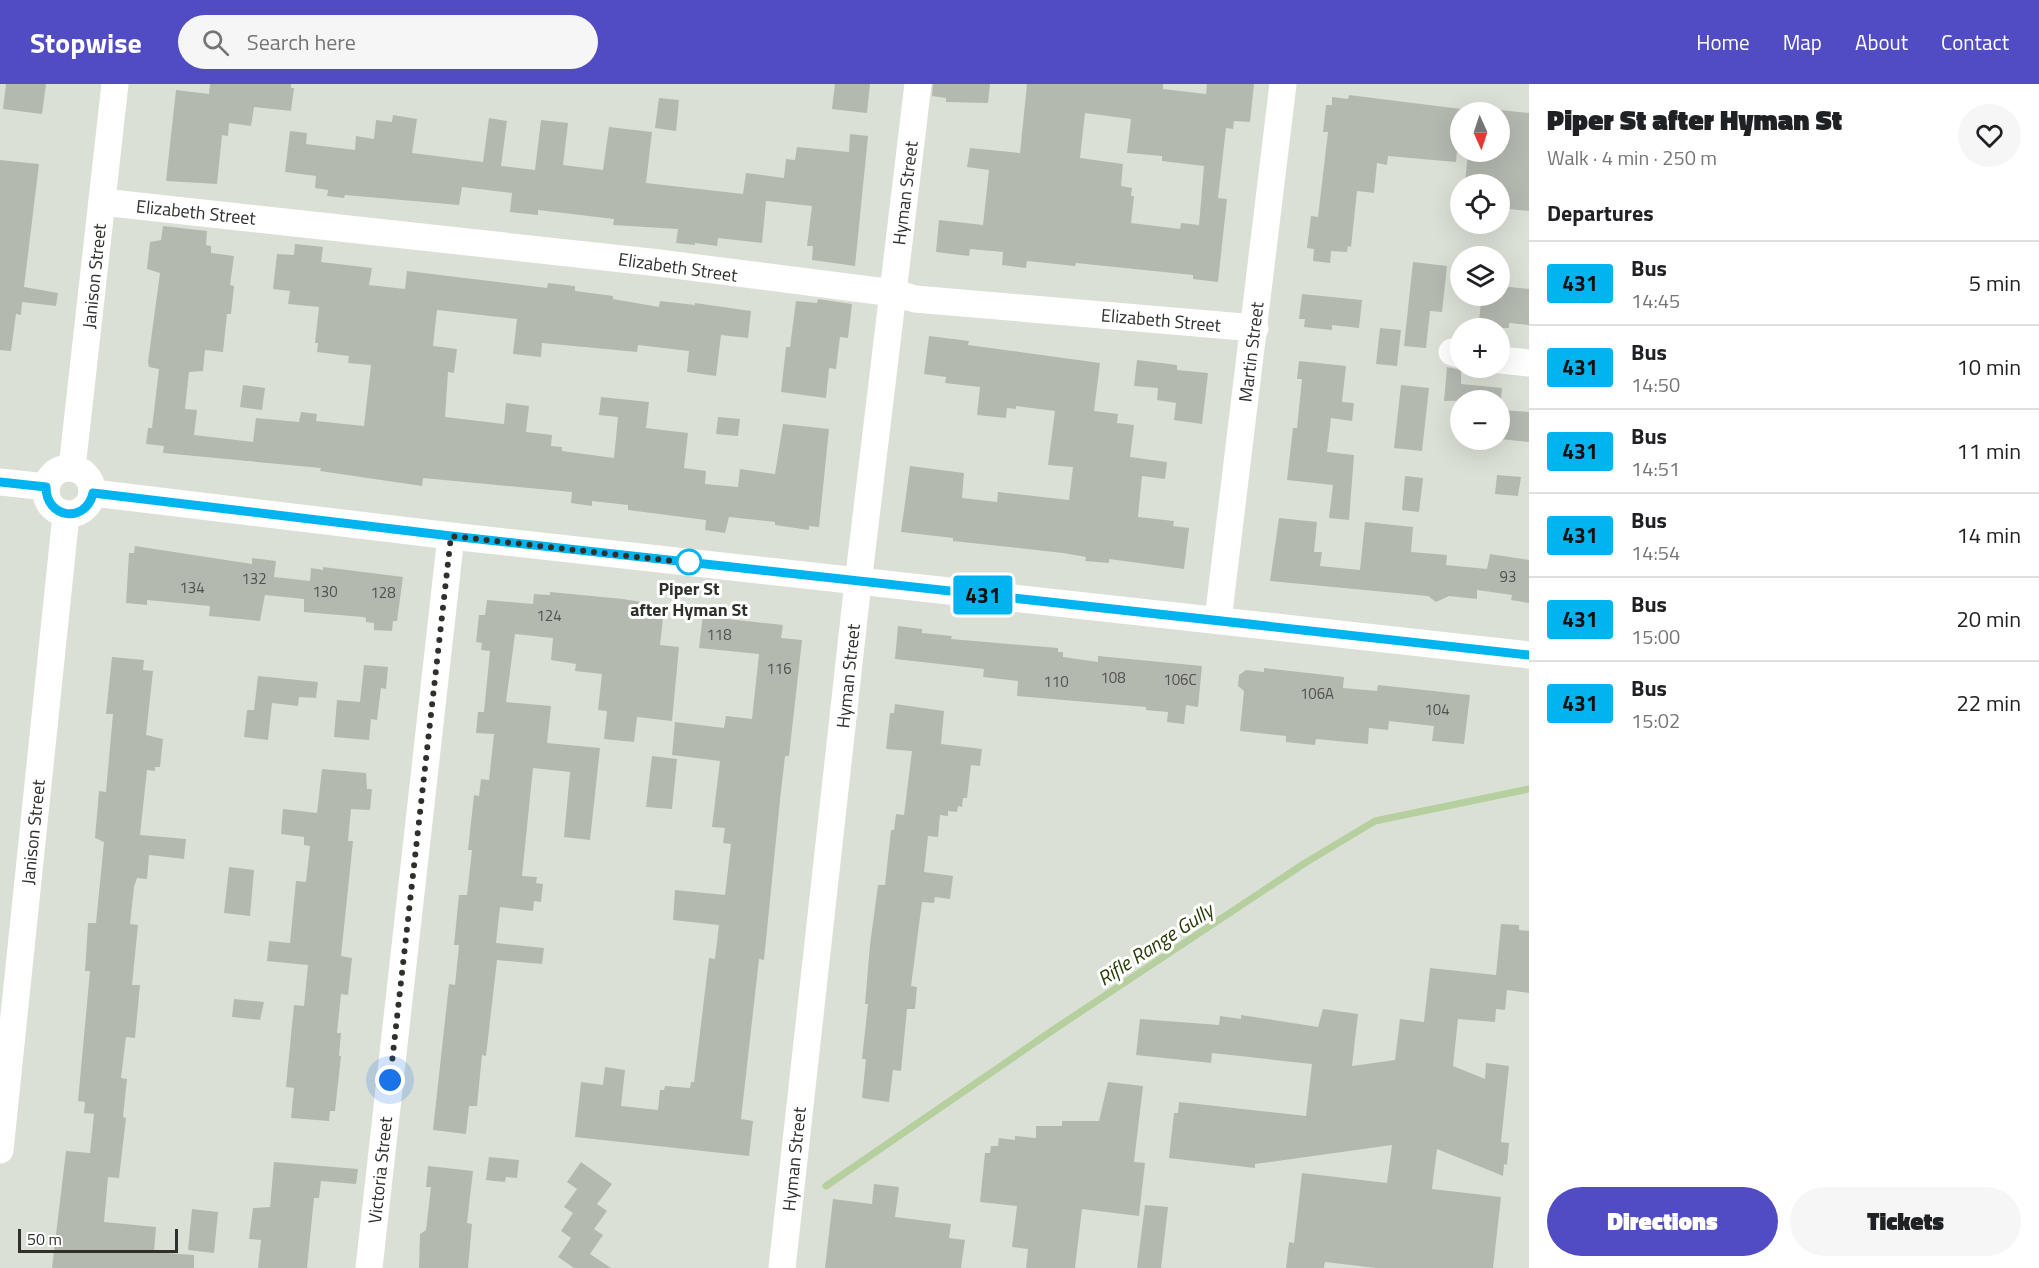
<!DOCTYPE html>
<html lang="en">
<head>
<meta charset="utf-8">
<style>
  body { margin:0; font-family:"Titillium Web",sans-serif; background:#f6f6f6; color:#202124; height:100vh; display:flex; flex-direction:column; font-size:22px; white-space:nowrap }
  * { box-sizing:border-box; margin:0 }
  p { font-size:20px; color:#757577 }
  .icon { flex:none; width:33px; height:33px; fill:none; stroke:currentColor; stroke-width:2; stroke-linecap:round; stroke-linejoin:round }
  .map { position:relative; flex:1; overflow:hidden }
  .side { display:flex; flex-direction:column; background:#fff; width:510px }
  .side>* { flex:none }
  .badge { padding:0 12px; border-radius:4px; font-size:21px; line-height:39px }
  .needle { width:39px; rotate:177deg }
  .fabs { position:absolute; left:1450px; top:18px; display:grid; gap:12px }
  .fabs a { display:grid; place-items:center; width:60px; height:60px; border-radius:50%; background:#fff; box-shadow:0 6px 24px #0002; font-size:30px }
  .scale { position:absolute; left:18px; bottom:15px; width:160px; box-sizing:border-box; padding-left:6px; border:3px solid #2e302c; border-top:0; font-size:16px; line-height:21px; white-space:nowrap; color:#2e302c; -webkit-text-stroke:4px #fff; paint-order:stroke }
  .you { position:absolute; width:30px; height:30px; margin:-15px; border:4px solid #fff; border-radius:50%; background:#1a73e8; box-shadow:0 0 0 9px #1a73e833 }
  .map>.badge { position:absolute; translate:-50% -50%; box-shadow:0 0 0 3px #fff }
  h2 { padding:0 18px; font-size:22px; line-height:54px }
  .round { display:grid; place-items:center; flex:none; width:63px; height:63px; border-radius:32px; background:#f6f6f6 }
  .head { display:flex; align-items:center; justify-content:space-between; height:102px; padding:0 18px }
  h1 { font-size:28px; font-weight:800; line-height:45px }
  .primary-button { display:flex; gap:12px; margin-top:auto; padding:12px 18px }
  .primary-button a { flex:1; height:69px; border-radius:36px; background:#514cc3; color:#fff; font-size:24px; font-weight:800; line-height:69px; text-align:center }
  .primary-button a+a { background:#f6f6f6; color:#202124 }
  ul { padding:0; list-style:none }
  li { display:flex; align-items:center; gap:18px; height:84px; padding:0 18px; border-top:2px solid #e0e0e0 }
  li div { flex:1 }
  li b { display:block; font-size:22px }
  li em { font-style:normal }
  li .badge { min-width:66px; font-weight:700; text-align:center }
  header { display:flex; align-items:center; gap:36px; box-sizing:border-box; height:84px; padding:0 30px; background:#514cc3; color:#fff }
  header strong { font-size:28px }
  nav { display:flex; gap:33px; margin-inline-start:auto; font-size:21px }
  .search { width:420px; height:54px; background:#f6f6f6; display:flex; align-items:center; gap:15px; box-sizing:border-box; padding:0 21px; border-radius:33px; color:#757577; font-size:22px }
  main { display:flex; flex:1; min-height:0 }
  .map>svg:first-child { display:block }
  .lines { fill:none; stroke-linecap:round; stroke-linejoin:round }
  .stream { stroke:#b6cf9e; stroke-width:7 }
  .building { fill:#b4b9b0; fill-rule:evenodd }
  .minor { stroke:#fff; stroke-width:27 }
  .line-casing { stroke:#fff; stroke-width:14 }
  .line { stroke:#00b5ef; stroke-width:9 }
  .walk { stroke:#2e302c; stroke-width:6; stroke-dasharray:0 10.8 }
  .stop-dot { fill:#fff; stroke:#00b5ef; stroke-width:3 }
  .labels { text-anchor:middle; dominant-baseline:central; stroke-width:6; stroke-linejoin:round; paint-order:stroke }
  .number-label { font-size:15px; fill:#50524d }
  .street-label { font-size:18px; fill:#2e302c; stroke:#fff }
  .stop-label { font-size:18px; font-weight:bold; fill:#2e302c; stroke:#fff }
  .water-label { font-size:20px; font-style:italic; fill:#253a04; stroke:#fff }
</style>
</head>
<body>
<header>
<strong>Stopwise</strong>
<div class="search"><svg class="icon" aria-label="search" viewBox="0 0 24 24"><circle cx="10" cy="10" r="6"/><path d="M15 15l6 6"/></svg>Search here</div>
<nav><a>Home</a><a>Map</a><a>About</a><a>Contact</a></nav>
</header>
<main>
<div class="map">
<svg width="1529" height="1184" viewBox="0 0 1529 1184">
  <rect width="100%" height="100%" fill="#dbe0d6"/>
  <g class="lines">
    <path class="stream" d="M 826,1102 L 1059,942 L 1305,779 L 1375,737 L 1529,705"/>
  </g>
  <path class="building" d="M 6,0 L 46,0 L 42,30 L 3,25 Z
    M 210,0 L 291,0 L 291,4 L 294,4 L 291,27 L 254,23 L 251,42 L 229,39 L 228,52 L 222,51 L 217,100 L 166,97 L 176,6 L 209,10 Z
    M 835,0 L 870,0 L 867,29 L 832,25 Z
    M 933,0 L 990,0 L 988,19 L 946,18 L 946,14 L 932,12 Z
    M 1027,0 L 1163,0 L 1163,5 L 1206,10 L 1207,0 L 1254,0 L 1250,38 L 1234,37 L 1233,45 L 1226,44 L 1218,114 L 1227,115 L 1218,198 L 1193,195 L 1193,191 L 1076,179 L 1075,182 L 1027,177 L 1026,184 L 1002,181 L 1003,168 L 970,165 L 969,172 L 936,168 L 939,136 L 983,141 L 989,86 L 967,83 L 970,64 L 1020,69 ZM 1085,29 L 1131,35 L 1127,69 L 1162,72 L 1162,77 L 1204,82 L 1199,141 L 1181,139 L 1180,145 L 1131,139 L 1134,112 L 1131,112 L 1132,104 L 1121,102 L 1123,80 L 1080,74 Z
    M 1349,11 L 1461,25 L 1456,78 L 1388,72 L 1387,81 L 1377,79 L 1374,109 L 1357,107 L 1351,163 L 1348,162 L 1347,168 L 1331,167 L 1330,179 L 1313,177 L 1314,165 L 1307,164 L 1311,132 L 1318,133 L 1328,48 L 1323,48 L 1326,21 L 1332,21 L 1332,13 L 1348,15 Z
    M 659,14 L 679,16 L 676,47 L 655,44 Z
    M 1500,26 L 1529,29 L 1529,127 L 1500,124 L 1500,100 L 1465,100 L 1468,68 L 1500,68 Z
    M 393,31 L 417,35 L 412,69 L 483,78 L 489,34 L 507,37 L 501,82 L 535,86 L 541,36 L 568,39 L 563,81 L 603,86 L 609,43 L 652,48 L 646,99 L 743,110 L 746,89 L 784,94 L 786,75 L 795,76 L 797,63 L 849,68 L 850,50 L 868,52 L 855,182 L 812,176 L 813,162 L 807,162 L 812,122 L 766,117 L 762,159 L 718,154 L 717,162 L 695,159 L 695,161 L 676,159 L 678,145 L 613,141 L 614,135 L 538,126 L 538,131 L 510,128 L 512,109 L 462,103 L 459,121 L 345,111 L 344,114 L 327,112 L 328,106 L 315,104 L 316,92 L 285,88 L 290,47 L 307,49 L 306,60 L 355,66 L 356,52 L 374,55 L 376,36 L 392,38 Z
    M 0,76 L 39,80 L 24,203 L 58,209 L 56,222 L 22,218 L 21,231 L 16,230 L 11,267 L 0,266 Z
    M 163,142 L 207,147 L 206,161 L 211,162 L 211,169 L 234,172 L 230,201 L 234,202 L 231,230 L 227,230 L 223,268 L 205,266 L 203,287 L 189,288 L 185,325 L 197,326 L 194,351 L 253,358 L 256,334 L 299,338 L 301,328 L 317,330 L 316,337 L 364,342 L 371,281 L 348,279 L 349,272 L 317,268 L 318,259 L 315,259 L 319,223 L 288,220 L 290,207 L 273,205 L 277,170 L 294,171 L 295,160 L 323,163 L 321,178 L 372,184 L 369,201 L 405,205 L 407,187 L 547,204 L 548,199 L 575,202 L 575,207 L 613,212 L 613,215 L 659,223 L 660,217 L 695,221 L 695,219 L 751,227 L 748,254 L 721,251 L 716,292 L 687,288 L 689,267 L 638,261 L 637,268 L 542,259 L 541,273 L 513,270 L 517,235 L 437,226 L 433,262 L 457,265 L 454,289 L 448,288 L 445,333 L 504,340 L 506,319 L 529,322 L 526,348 L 552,351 L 551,362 L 562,363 L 562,367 L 614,374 L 618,333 L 599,331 L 601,313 L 649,318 L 646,344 L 688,349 L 684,384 L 706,387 L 705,400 L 738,403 L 740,385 L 775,390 L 783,340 L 829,345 L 819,443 L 809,442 L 809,446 L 775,441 L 775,438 L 729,433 L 725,449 L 705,446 L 706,436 L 628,426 L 628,421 L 592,417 L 592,422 L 571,419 L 572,408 L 423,394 L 422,402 L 320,387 L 321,384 L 163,369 L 164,362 L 146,360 L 148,344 L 152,344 L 159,285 L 149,283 L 148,278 L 160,189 L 147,185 L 150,158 L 161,156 Z
    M 1413,178 L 1447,182 L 1442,228 L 1430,227 L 1426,264 L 1404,262 Z
    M 1500,202 L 1529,205 L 1529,241 L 1509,239 L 1509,244 L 1478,244 L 1482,212 L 1500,212 Z
    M 1302,210 L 1362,216 L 1359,244 L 1332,241 L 1332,246 L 1304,243 L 1305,235 L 1299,235 Z
    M 818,215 L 852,220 L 848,254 L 840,253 L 836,285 L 829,284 L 826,314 L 781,308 L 786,263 L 790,263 L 796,217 L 817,219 Z
    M 1380,244 L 1401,246 L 1397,282 L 1376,280 Z
    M 929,252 L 969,257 L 968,261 L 1100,279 L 1094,327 L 1118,330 L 1117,339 L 1134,341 L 1130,373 L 1167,378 L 1165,395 L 1142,392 L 1138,433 L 1174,437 L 1173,442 L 1189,444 L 1184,485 L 1109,475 L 1109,479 L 1085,477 L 1086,473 L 1063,469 L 953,457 L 953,454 L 901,448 L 910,382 L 964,389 L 962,414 L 997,418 L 998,408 L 1069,416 L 1073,383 L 1048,381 L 1055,327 L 1016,322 L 1016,325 L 1007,324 L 1006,334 L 977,331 L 980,303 L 945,299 L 946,293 L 924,290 Z
    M 1137,276 L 1177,281 L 1177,286 L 1208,289 L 1202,340 L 1174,336 L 1176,319 L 1157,316 L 1158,304 L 1134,302 Z
    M 1299,277 L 1346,282 L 1342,318 L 1354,319 L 1352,337 L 1331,334 L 1327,368 L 1354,371 L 1349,436 L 1329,434 L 1333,401 L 1287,396 L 1293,344 L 1297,344 L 1302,295 L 1297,295 Z
    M 1447,283 L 1461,286 L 1461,300 L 1502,304 L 1501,316 L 1444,317 Z
    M 243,301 L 265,304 L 262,326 L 240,323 Z
    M 1401,301 L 1429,304 L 1422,367 L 1394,364 Z
    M 1502,326 L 1529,328 L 1529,358 L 1500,355 Z
    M 718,333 L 740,335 L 738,352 L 716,350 Z
    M 1497,391 L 1521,393 L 1518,412 L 1495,410 Z
    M 1405,392 L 1423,394 L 1419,428 L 1402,426 Z
    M 1279,434 L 1317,438 L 1314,468 L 1322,468 L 1320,482 L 1360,486 L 1365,438 L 1413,443 L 1411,468 L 1447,471 L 1446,481 L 1487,485 L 1490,470 L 1529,476 L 1529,519 L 1511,516 L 1512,511 L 1477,506 L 1477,515 L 1449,512 L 1436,518 L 1428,512 L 1270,497 Z
    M 135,462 L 252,480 L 252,474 L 276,477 L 274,493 L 310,497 L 311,484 L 323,486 L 323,483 L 403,493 L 397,537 L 393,537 L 392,547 L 374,546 L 374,539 L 366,538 L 366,534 L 363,533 L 304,528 L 304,515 L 265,511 L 260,537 L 209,532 L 210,522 L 147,516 L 147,521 L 126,519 L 129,469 L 134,469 Z
    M 550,508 L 623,515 L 653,520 L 652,524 L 664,525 L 660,561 L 679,563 L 672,637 L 637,633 L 634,658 L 604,655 L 607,627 L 598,626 L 602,590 L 575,587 L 576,580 L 551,576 L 553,554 L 515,550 L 506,618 L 551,622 L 547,659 L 600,664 L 590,756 L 564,753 L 570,688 L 533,684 L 522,792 L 537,793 L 536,799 L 543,800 L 541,818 L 534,817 L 533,827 L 500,823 L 496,859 L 544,864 L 542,880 L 497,876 L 486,972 L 482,971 L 477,1022 L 469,1022 L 466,1050 L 433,1046 L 449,900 L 455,901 L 459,861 L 454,861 L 459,811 L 467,811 L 472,766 L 468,766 L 474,711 L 479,712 L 481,695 L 489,696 L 494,650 L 476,649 L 478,628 L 484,628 L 490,567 L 481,566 L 482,559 L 476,558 L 479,531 L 485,531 L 487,516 L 533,520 L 534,510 L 550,511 Z
    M 704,521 L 720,523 L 719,529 L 727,530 L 727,535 L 783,541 L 781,554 L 802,556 L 789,672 L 785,672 L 780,716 L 764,876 L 759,875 L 741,1035 L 753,1037 L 749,1072 L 575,1053 L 581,998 L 603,1001 L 605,983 L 625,986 L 621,1022 L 658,1026 L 660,1006 L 664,1006 L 665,1002 L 690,1004 L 691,998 L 694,998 L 709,874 L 715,875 L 719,841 L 673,836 L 675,806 L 725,811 L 731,760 L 723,759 L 725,744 L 712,743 L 720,677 L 672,671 L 675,638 L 724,644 L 726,632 L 752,635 L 759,570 L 699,564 Z
    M 898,542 L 922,545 L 922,549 L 952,552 L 951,555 L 1058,564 L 1058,568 L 1063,568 L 1063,573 L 1098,578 L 1098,572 L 1202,582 L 1198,623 L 1186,621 L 1184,640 L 1167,638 L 1168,628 L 1146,626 L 1146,623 L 1017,612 L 1018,597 L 983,593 L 984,585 L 895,575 Z
    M 112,573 L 144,576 L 143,586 L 153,587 L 146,651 L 163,655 L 160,683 L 155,683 L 155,687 L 147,686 L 140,751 L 186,755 L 184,775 L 149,771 L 147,795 L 137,794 L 134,803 L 130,840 L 138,841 L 132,901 L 140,901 L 135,954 L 126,953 L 121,994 L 127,995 L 123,1033 L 126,1034 L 119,1094 L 108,1093 L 104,1138 L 156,1143 L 154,1168 L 194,1171 L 194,1184 L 52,1184 L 66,1067 L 90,1069 L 94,1030 L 84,1029 L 85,1018 L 78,1017 L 90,887 L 85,887 L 87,857 L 88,839 L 96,839 L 104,758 L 95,754 L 99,707 L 106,708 L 113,630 L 106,630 Z
    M 364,581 L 388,583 L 386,605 L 381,604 L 377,636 L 371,635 L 369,656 L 334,653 L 337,616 L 360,618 Z
    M 1264,584 L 1344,593 L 1343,604 L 1377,607 L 1378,601 L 1470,611 L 1464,660 L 1432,657 L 1434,642 L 1389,637 L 1388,646 L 1369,644 L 1368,660 L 1316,655 L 1315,661 L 1286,658 L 1286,652 L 1240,647 L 1244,607 L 1238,602 L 1239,591 L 1246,586 L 1264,588 Z
    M 258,592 L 318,598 L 316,614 L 299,613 L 298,622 L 272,619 L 268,656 L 244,653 L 247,626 L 254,626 Z
    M 895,620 L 944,627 L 941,660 L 982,665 L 980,682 L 971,681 L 967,714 L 963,714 L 962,723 L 958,722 L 957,728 L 948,727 L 948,732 L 940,731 L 938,753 L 928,752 L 924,788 L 953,792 L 950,815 L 935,813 L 934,819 L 922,818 L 911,902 L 917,903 L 915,925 L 907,925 L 901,987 L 893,986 L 889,1018 L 862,1014 L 866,975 L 862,975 L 868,920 L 865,920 L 870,861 L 878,801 L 885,801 L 891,746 L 894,746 L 896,730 L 904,731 L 912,667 L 886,665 L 890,629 L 894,629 Z
    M 652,672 L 677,675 L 672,725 L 646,723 Z
    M 322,685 L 366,689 L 367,705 L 372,705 L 370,726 L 351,725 L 348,757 L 353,757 L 341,872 L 352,874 L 348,911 L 341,910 L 337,949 L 341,949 L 339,972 L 341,972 L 335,1027 L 330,1027 L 329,1037 L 291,1034 L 294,1004 L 286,1003 L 294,921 L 304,922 L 308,881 L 267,877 L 269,857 L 290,859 L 296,797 L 306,798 L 310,762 L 304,761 L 304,753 L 281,750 L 283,725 L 317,729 Z
    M 229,783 L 254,786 L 250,832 L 224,829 Z
    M 1501,840 L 1519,841 L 1519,846 L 1529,847 L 1529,909 L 1507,906 L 1505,926 L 1496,925 L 1495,938 L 1458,935 L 1453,982 L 1485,995 L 1486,979 L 1509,982 L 1501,1058 L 1509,1059 L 1507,1081 L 1504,1080 L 1503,1092 L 1437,1065 L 1432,1105 L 1501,1113 L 1493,1184 L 1376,1184 L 1325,1178 L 1324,1184 L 1286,1184 L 1289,1158 L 1294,1159 L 1302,1089 L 1387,1099 L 1392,1061 L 1255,1080 L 1255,1084 L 1169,1074 L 1174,1029 L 1178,1029 L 1179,1018 L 1306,1032 L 1312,980 L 1212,969 L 1211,979 L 1136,971 L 1140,935 L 1219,941 L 1220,932 L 1241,935 L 1241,931 L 1318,943 L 1323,925 L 1358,930 L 1352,982 L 1395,976 L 1400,935 L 1424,938 L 1430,884 L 1496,891 Z
    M 234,915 L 264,918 L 260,936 L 232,933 Z
    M 1108,998 L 1143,1002 L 1134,1078 L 1145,1079 L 1139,1132 L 1082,1125 L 1075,1184 L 1026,1184 L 1028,1165 L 1012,1163 L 1017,1122 L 980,1118 L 985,1069 L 990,1069 L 991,1062 L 998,1062 L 999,1054 L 1015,1056 L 1015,1052 L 1036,1054 L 1036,1042 L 1062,1042 L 1062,1037 L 1099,1037 Z
    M 489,1073 L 519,1076 L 517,1094 L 506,1093 L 505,1098 L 486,1096 Z
    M 274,1078 L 358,1085 L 356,1100 L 321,1097 L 319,1114 L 314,1114 L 307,1184 L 258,1184 L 261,1156 L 249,1155 L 253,1124 L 270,1123 Z
    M 581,1078 L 612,1100 L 597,1120 L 607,1127 L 594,1145 L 603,1151 L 590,1170 L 611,1184 L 574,1184 L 558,1173 L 571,1154 L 561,1147 L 573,1129 L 564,1123 L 577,1105 L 567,1098 Z
    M 428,1082 L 473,1087 L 467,1139 L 472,1140 L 468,1184 L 419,1184 L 420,1150 L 426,1146 L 431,1103 L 426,1103 Z
    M 874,1100 L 899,1103 L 895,1133 L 951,1140 L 949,1154 L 965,1156 L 961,1184 L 825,1184 L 833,1115 L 872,1120 Z
    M 1145,1121 L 1168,1123 L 1161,1184 L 1137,1184 Z
    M 192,1125 L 218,1128 L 214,1169 L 188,1166 Z"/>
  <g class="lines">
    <path class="minor" d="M 102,118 L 659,179 L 894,209 L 915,215 L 1255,244
      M 1452,268 L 1461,271
      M 1500,276 L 1529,279
      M46 407a23 23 0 1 1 46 0a23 23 0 1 1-46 0Z
      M 72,384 L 115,0
      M 0,398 L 46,403
      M 93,409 L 451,452 L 1529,571
      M 1218,536 L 1283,0
      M 0,1066 L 66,431
      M 369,1184 L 451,452
      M 782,1184 L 856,516 L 918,0"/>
  </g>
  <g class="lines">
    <defs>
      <path id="line" d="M 0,398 L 46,403 C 46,435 86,440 93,409 L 451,452 L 1529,571"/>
    </defs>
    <use href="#line" class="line-casing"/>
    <use href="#line" class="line"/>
    <path class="walk" d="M 390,996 L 451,452 L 700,480 L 689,478"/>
  </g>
  <circle class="stop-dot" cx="689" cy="478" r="12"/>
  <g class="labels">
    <g class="number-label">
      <text x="1508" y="492">93</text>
      <text x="254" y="494">132</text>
      <text x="192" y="503">134</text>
      <text x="325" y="507">130</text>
      <text x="383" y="508">128</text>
      <text x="549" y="531">124</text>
      <text x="719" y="550">118</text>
      <text x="779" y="584">116</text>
      <text x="1113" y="593">108</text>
      <text x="1180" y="595">106C</text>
      <text x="1056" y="597">110</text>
      <text x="1317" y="609">106A</text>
      <text x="1437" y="625">104</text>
    </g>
    <g class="street-label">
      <text transform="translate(905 109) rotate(-83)">Hyman Street</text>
      <text transform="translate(196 128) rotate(6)">Elizabeth Street</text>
      <text transform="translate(678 183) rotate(8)">Elizabeth Street</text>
      <text transform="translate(94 192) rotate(-84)">Janison Street</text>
      <text transform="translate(1161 236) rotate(5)">Elizabeth Street</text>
      <text transform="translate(1251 268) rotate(-83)">Martin Street</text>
      <text transform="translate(848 592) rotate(-84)">Hyman Street</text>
      <text transform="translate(33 748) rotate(-84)">Janison Street</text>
      <text transform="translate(794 1075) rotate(-84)">Hyman Street</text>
      <text transform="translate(380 1086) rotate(-84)">Victoria Street</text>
    </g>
    <g class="stop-label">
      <text x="689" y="504">Piper St<tspan x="689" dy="21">after Hyman St</tspan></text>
    </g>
    <g class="water-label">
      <text transform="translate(1155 860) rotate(-33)">Rifle Range Gully</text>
    </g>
  </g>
</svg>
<div class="fabs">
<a><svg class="needle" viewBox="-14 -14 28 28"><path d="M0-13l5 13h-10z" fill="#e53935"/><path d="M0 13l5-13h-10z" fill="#757577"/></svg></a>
<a><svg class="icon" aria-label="locate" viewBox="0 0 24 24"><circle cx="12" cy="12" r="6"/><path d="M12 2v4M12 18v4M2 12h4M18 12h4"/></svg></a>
<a><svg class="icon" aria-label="layers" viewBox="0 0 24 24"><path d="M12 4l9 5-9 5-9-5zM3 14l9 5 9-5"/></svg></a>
<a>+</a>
<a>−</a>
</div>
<div class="scale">50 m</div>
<div class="you" style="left:390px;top:996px"></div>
<b class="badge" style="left:983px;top:511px;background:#00b5ef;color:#111">431</b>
</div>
<section class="side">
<div class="head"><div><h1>Piper St after Hyman St</h1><p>Walk · 4 min · 250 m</p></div><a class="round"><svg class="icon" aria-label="heart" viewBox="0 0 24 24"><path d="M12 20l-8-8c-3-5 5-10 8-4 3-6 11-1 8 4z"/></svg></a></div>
<h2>Departures</h2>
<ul>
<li><span class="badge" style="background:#00b5ef;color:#111">431</span><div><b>Bus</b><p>14:45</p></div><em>5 min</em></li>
<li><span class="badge" style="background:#00b5ef;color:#111">431</span><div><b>Bus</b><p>14:50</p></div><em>10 min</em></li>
<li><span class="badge" style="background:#00b5ef;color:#111">431</span><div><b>Bus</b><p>14:51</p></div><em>11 min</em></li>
<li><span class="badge" style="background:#00b5ef;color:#111">431</span><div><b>Bus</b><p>14:54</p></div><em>14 min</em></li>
<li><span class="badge" style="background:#00b5ef;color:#111">431</span><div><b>Bus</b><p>15:00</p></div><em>20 min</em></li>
<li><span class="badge" style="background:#00b5ef;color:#111">431</span><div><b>Bus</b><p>15:02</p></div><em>22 min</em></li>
</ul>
<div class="primary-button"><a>Directions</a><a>Tickets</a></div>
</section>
</main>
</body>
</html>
